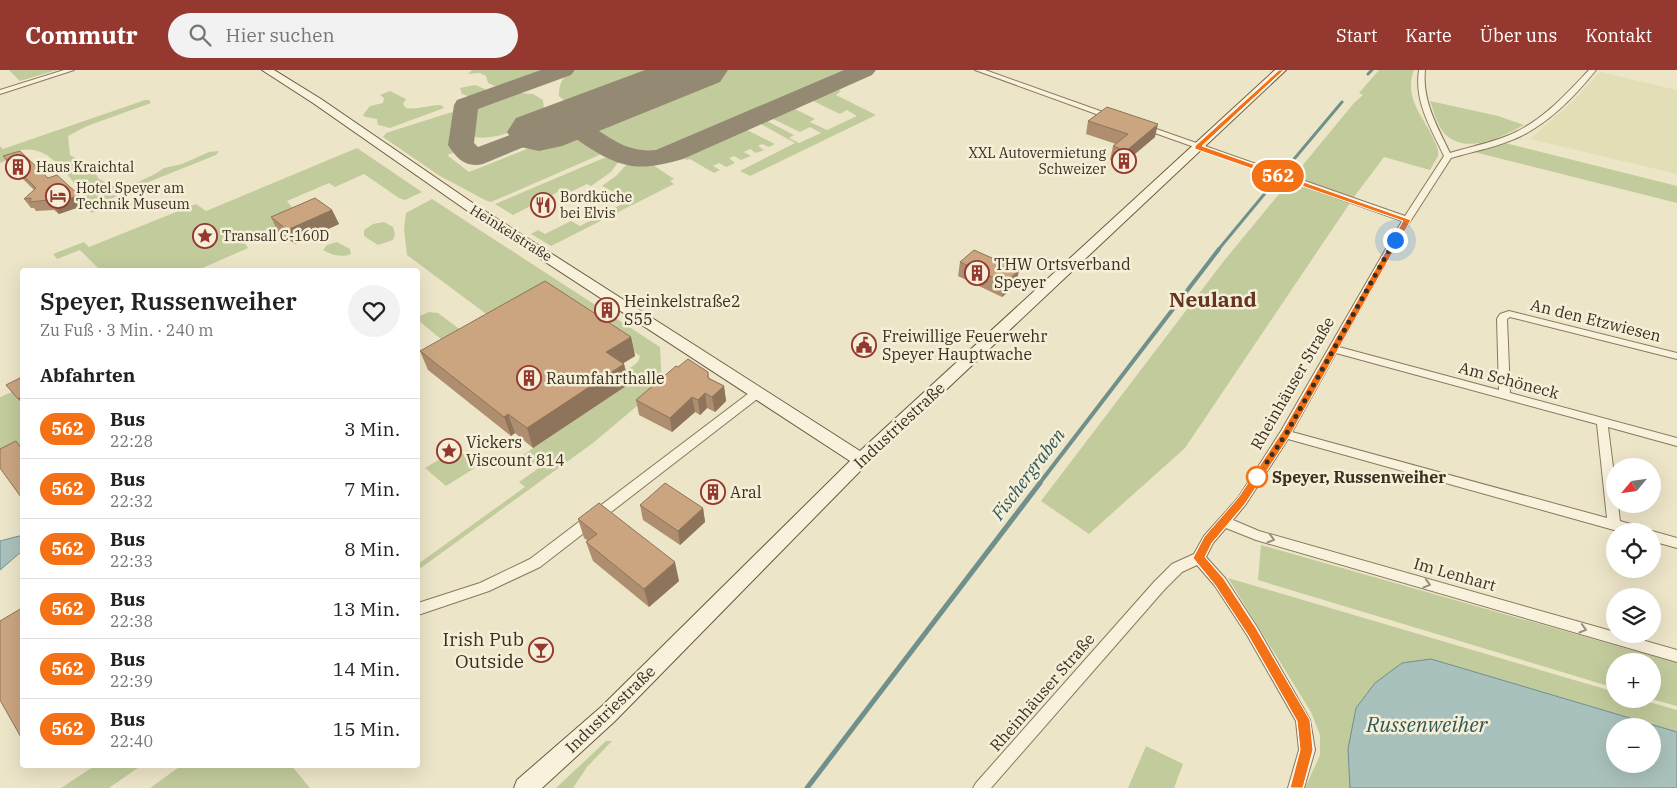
<!DOCTYPE html>
<html lang="de">
<head>
<meta charset="utf-8">
<style>
  body { margin:0; font-family:"IBM Plex Serif",serif; background:#f2f2f2; color:#222; height:100vh; display:flex; flex-direction:column; font-size:19px; white-space:nowrap }
  * { box-sizing:border-box; margin:0 }
  p { font-size:16px; color:#767676 }
  .icon { flex:none; width:28px; height:28px; fill:none; stroke:currentColor; stroke-width:2; stroke-linecap:round; stroke-linejoin:round }
  .map { position:relative; flex:1; overflow:hidden }
  .drawer { position:absolute; left:20px; top:198px; width:400px; height:500px; display:flex; flex-direction:column; background:#fff; border-radius:5px; box-shadow:0 5px 20px #0002 }
  .drawer>* { flex:none }
  .badge { padding:0 10px; border-radius:16px; font-size:18px; line-height:32px }
  .needle { width:32px; rotate:241deg }
  .tools { position:absolute; left:1606px; top:388px; display:grid; gap:10px }
  .tools a { display:grid; place-items:center; width:55px; height:55px; border-radius:50%; background:#fff; box-shadow:0 5px 20px #0002; font-size:25px }
  .you { position:absolute; width:25px; height:25px; margin:-12px; border:4px solid #fff; border-radius:50%; background:#1a73e8; box-shadow:0 0 0 8px #1a73e833 }
  .map>.badge { position:absolute; translate:-50% -50%; box-shadow:0 0 0 2px #fff }
  h2 { padding:0 20px; font-size:19px; line-height:45px }
  .round { display:grid; place-items:center; flex:none; width:52px; height:52px; border-radius:26px; background:#f2f2f2 }
  .headline { display:flex; align-items:center; justify-content:space-between; height:85px; padding:0 20px }
  h1 { font-size:24px; font-weight:600; line-height:38px }
  ul { padding:0; list-style:none }
  li { display:flex; align-items:center; gap:15px; height:60px; padding:0 20px; border-top:1px solid #e0e0e0 }
  li div { flex:1 }
  li b { display:block; font-size:19px }
  li em { font-style:normal }
  li .badge { min-width:55px; font-weight:700; text-align:center }
  header { display:flex; align-items:center; gap:30px; box-sizing:border-box; height:70px; padding:0 25px; background:#953830; color:#fff }
  header strong { font-size:24px }
  nav { display:flex; gap:28px; margin-inline-start:auto; font-size:18px }
  .search { width:350px; height:45px; background:#f2f2f2; display:flex; align-items:center; gap:12px; box-sizing:border-box; padding:0 18px; border-radius:28px; color:#767676; font-size:19px }
  .map>svg:first-child { display:block }
  .farmland { fill:#e2dfb6 }
  .green { fill:#c2cb9c; fill-rule:evenodd }
  .water { fill:#a9c1bc; stroke:#70908b; fill-rule:evenodd }
  .lines { fill:none; stroke-linecap:round; stroke-linejoin:round }
  .stream-far2 { stroke:#70908b; stroke-width:3 }
  .stream-far1 { stroke:#70908b; stroke-width:4 }
  .stream { stroke:#70908b; stroke-width:5 }
  .taxiway { fill:#948a74; fill-rule:evenodd }
  .runway { fill:#948a74; fill-rule:evenodd }
  .street-casing { stroke:#89785e; stroke-width:2 }
  .secondary-casing { stroke:#6b5941; stroke-width:2 }
  .street { fill:#f8f2dc; fill-rule:evenodd }
  .secondary { fill:#f8f2dc; fill-rule:evenodd }
  .wall { fill:#ae8e6e }
  .shaded-wall { fill:#8d745a }
  .building { fill:#caa580; stroke:#8d745a }
  .oneway { stroke:#99907e }
  .line { fill:#f47115; stroke:#fff }
  .walk { stroke:#3a2f21; stroke-width:5; stroke-dasharray:0 9 }
  .stop-dot { fill:#fff; stroke:#f47115; stroke-width:2.5 }
  .labels { text-anchor:middle; dominant-baseline:central; stroke-width:5; stroke-linejoin:round; paint-order:stroke }
  .far-poi-label { font-size:14px; fill:#3a2f21; stroke:#f5efd8; text-anchor:start }
  .far-street-label { font-size:14px; fill:#3a2f21; stroke:#f5efd8 }
  .poi-label { font-size:16px; fill:#3a2f21; stroke:#f5efd8; text-anchor:start }
  .street-label { font-size:16px; fill:#3a2f21; stroke:#f5efd8 }
  .stop-label { font-size:16px; font-weight:bold; fill:#3a2f21; stroke:#f5efd8; text-anchor:start }
  .water-label { font-size:18px; font-style:italic; fill:#315859; stroke:#f5efd8 }
  .near-poi-label { font-size:19px; fill:#3a2f21; stroke:#f5efd8; text-anchor:end }
  .district-label { font-size:21px; font-weight:bold; fill:#653522; stroke:#f5efd8 }
  .near-water-label { font-size:21px; font-style:italic; fill:#315859; stroke:#f5efd8 }
</style>
</head>
<body>
<header>
<strong>Commutr</strong>
<div class="search"><svg class="icon" aria-label="search" viewBox="0 0 24 24"><circle cx="10" cy="10" r="6"/><path d="M15 15l6 6"/></svg>Hier suchen</div>
<nav><a>Start</a><a>Karte</a><a>Über uns</a><a>Kontakt</a></nav>
</header>
<div class="map">
<svg width="1677" height="718" viewBox="0 0 1677 718">
  <rect width="100%" height="100%" fill="#ede5c8"/>
  <path class="farmland" d="M 1600,2 L 1677,20 L 1677,104 L 1530,69 L 1572,32 Z"/>
  <path class="green" d="M 9,0 L 57,0 L 20,11 Z
    M 472,0 L 543,0 L 537,6 L 505,17 L 497,17 L 488,13 L 486,6 L 480,3 L 468,4 Z
    M 576,0 L 646,0 L 647,2 L 642,11 L 589,31 L 573,33 L 565,31 L 559,26 C 559,12 563,6 576,0 Z
    M 726,0 L 857,0 L 659,85 L 644,87 L 625,83 L 589,58 L 589,55 L 593,53 Z
    M 1379,0 L 1414,0 C 1402,32 1429,51 1438,80 L 1438,86 L 1430,100 L 1384,87 L 1354,127 L 1185,378 L 1089,464 L 1041,431 L 1223,192 L 1354,33 L 1363,25 L 1359,23 Z
    M 475,15 L 485,19 L 487,23 L 473,28 L 462,24 L 460,18 Z
    M 833,17 L 841,21 L 836,25 L 876,45 L 750,106 L 740,101 L 795,73 L 755,51 L 763,49 L 794,65 L 789,68 L 799,73 L 821,63 L 810,57 L 800,62 L 769,47 L 769,45 L 789,36 L 815,49 L 810,52 L 827,60 L 857,46 L 847,40 L 840,44 L 807,28 Z
    M 390,21 L 406,29 L 403,34 L 406,38 C 417,40 429,35 441,35 L 444,38 L 390,58 L 378,55 L 377,49 L 365,47 L 363,45 L 370,36 L 383,33 L 384,28 L 380,25 Z
    M 520,23 L 533,24 L 543,30 L 544,40 C 537,56 483,76 469,64 C 469,58 468,49 471,43 C 478,29 506,24 520,23 Z
    M 145,30 L 149,30 L 151,33 L 87,56 L 68,66 L 70,85 L 91,97 L 99,109 L 113,116 L 136,113 L 155,104 L 164,98 L 182,94 L 209,82 L 219,81 L 216,85 L 121,123 L 112,129 L 109,137 L 91,143 L 89,140 L 93,134 C 70,115 51,64 10,84 L 8,90 L 0,93 L 0,76 L 3,79 Z
    M 1430,31 L 1498,46 L 1524,55 C 1502,67 1465,86 1444,63 C 1437,54 1434,42 1430,31 Z
    M 452,42 L 458,47 L 456,82 L 447,85 L 469,102 L 567,63 L 581,65 L 603,79 L 604,83 L 491,132 L 487,131 L 440,106 L 383,67 L 386,63 Z
    M 741,57 L 775,74 L 769,77 L 762,74 L 758,76 L 764,80 L 756,83 L 750,79 L 744,82 L 751,86 L 741,90 L 734,86 L 729,88 L 735,93 L 726,97 L 719,93 L 713,96 L 720,100 L 714,103 L 690,89 L 687,90 L 678,85 Z
    M 1501,72 L 1677,116 L 1677,133 L 1474,82 Z
    M 357,78 L 422,122 L 405,130 L 399,128 L 364,104 L 335,117 L 329,113 L 287,131 L 295,141 L 291,150 L 244,172 L 248,178 L 198,200 L 100,200 L 80,180 L 57,189 L 53,184 L 84,172 L 89,177 L 196,134 L 206,141 Z
    M 606,87 L 616,88 L 619,91 L 611,102 L 591,116 L 587,114 L 566,124 L 560,121 L 513,145 L 495,134 Z
    M 650,93 L 674,109 L 670,111 L 674,114 L 551,176 L 531,164 L 538,160 L 545,164 L 571,151 L 580,156 L 622,134 L 617,131 L 623,127 L 602,116 L 616,106 L 626,95 Z
    M 432,129 L 660,277 L 662,315 L 593,373 L 418,500 L 418,494 L 525,417 L 519,412 L 539,398 L 523,385 L 629,314 L 625,310 L 631,305 L 625,301 C 631,297 639,294 640,286 L 589,251 L 493,249 L 407,185 L 404,159 L 406,143 Z
    M 384,152 L 393,157 L 395,164 L 393,170 L 378,175 L 364,166 L 364,160 L 373,154 Z
    M 337,172 L 350,179 L 351,184 C 343,188 331,185 323,180 L 327,175 Z
    M 429,242 L 438,243 L 466,264 L 447,274 L 419,251 L 420,246 Z
    M 12,322 L 22,335 L 22,388 L 0,384 L 0,327 Z
    M 457,379 L 478,396 L 446,416 L 425,398 Z
    M 1261,475 L 1677,593 L 1677,636 L 1651,629 L 1652,591 L 1615,591 L 1615,618 L 1258,510 Z
    M 1228,508 L 1615,622 L 1615,629 L 1638,629 L 1677,640 L 1677,718 L 1305,718 L 1320,685 L 1320,665 L 1311,642 ZM 1615,656 L 1652,656 L 1652,694 L 1615,694 Z
    M 606,671 L 612,671 L 587,697 L 573,718 L 556,718 Z
    M 1146,676 L 1183,694 L 1174,718 L 1128,718 Z
    M 96,695 L 142,695 L 109,718 L 61,718 Z
    M 182,695 L 291,695 L 310,718 L 150,718 Z"/>
  <path class="water" d="M 19,466 L 22,467 L 22,481 L 0,500 L 0,471 Z
    M 1431,589 L 1677,662 L 1677,718 L 1350,718 L 1348,679 L 1356,638 L 1375,613 L 1402,593 ZM 1615,656 L 1652,656 L 1652,694 L 1615,694 Z"/>
  <g class="lines">
    <path class="stream-far2" d="M 1368,4 L 1372,0
      M 1284,101 L 1342,32
      M 1218,180 L 1276,110"/>
    <path class="stream-far1" d="M 1039,414 L 1219,179"/>
    <path class="stream" d="M 807,718 L 1040,413"/>
    <path class="taxiway" d="M 541,0 L 575,0 L 571,5 L 478,39 L 474,73 L 478,77 L 539,54 L 548,57 L 552,62 L 548,67 L 483,94 C 466,98 457,89 448,75 L 454,35 L 457,30 Z
      M 646,0 L 704,0 L 706,2 L 702,7 L 672,11 L 650,5 Z
      M 844,0 L 876,0 L 872,5 L 683,89 C 638,102 621,99 582,73 C 576,68 564,64 562,56 C 558,41 586,36 595,39 L 599,44 L 588,54 C 611,68 627,83 656,80 Z"/>
    <path class="runway" d="M 645,0 L 728,0 L 720,12 L 562,76 L 539,81 L 516,76 L 507,62 L 516,48 Z"/>
    <defs>
      <path id="street" d="M 64,0 L 74,0 L 0,24 L 0,20 Z
        M 975,0 L 985,0 L 1117,47 L 1110,49 Z
        M 1419,0 L 1425,0 C 1422,31 1437,56 1450,83 C 1472,76 1496,72 1516,62 C 1545,48 1567,23 1589,0 L 1596,0 C 1576,25 1550,52 1521,66 C 1499,77 1474,81 1451,88 L 1404,161 L 1339,277 L 1499,320 L 1497,249 L 1500,244 L 1509,241 L 1677,283 L 1677,289 L 1510,247 L 1507,249 L 1510,323 L 1677,368 L 1677,376 L 1608,357 L 1615,413 L 1615,434 L 1618,434 L 1620,451 L 1641,457 L 1643,461 L 1614,460 L 1288,369 L 1246,434 L 1233,450 L 1259,461 L 1615,562 L 1615,564 L 1621,564 L 1677,580 L 1677,592 L 1256,470 L 1226,458 L 1213,473 L 1206,487 L 1225,508 L 1257,557 L 1310,650 L 1315,680 L 1304,718 L 1288,718 L 1299,680 L 1296,651 L 1247,565 L 1215,516 L 1197,495 L 1182,502 L 1164,520 L 991,718 L 973,718 L 976,713 L 1154,512 L 1172,494 L 1194,484 L 1204,466 L 1238,428 L 1281,361 L 1402,151 L 1138,57 L 1145,55 L 1405,146 L 1444,86 C 1431,58 1414,32 1419,0 ZM 1336,283 L 1597,354 L 1607,448 L 1292,362 Z
        M 757,319 L 762,323 L 761,326 L 540,497 L 489,521 L 418,545 L 418,533 L 480,513 L 530,489 L 753,320 Z
        M 1651,461 L 1652,461 L 1677,468 L 1677,478 L 1652,471 Z"/>
      <path id="secondary" d="M 262,0 L 274,0 L 321,29 L 480,138 L 860,381 L 1275,0 L 1286,0 L 867,394 L 615,651 L 542,718 L 514,718 L 517,710 L 601,637 L 850,391 L 472,144 L 313,33 Z"/>
    </defs>
    <use href="#street" class="street-casing"/>
    <use href="#secondary" class="secondary-casing"/>
    <use href="#street" class="street"/>
    <use href="#secondary" class="secondary"/>
  </g>
  <path class="wall" d="M 1088,51 L 1155,67 L 1123,94 L 1110,90 L 1113,76 L 1116,74 L 1086,64 Z
    M 3,86 L 48,108 L 85,135 L 59,144 L 54,140 L 36,141 L 34,138 L 31,138 L 24,129 L 34,120 L 10,96 Z
    M 332,140 L 339,154 L 295,174 L 278,162 L 271,147 Z
    M 960,192 L 1016,215 L 1002,227 L 958,206 Z
    M 631,267 L 635,286 L 623,293 L 624,294 L 629,314 L 533,378 L 515,363 L 511,366 L 428,300 L 420,281 Z
    M 678,297 L 708,302 L 709,308 L 724,316 L 726,331 L 715,342 L 707,338 L 700,345 L 695,342 L 672,362 L 639,345 L 636,330 Z
    M 640,435 L 703,438 L 705,452 L 680,475 L 643,450 Z
    M 578,449 L 679,511 L 649,537 L 593,491 L 586,472 L 588,471 L 584,468 Z"/>
  <path class="shaded-wall" d="M 1158,54 L 1155,67 L 1123,94 L 1126,81 Z
    M 79,125 L 85,135 L 59,144 L 53,135 Z
    M 332,140 L 339,154 L 295,174 L 287,160 Z
    M 1019,200 L 1016,215 L 1002,227 L 1005,213 Z
    M 631,267 L 635,286 L 611,301 L 606,282 Z
    M 624,294 L 629,314 L 533,378 L 527,358 Z
    M 724,316 L 726,331 L 715,342 L 712,327 Z
    M 705,323 L 707,338 L 700,345 L 698,330 Z
    M 22,326 L 22,334 L 18,329 Z
    M 692,327 L 695,342 L 672,362 L 670,348 Z
    M 508,344 L 515,363 L 511,366 L 504,347 Z
    M 703,438 L 705,452 L 680,475 L 678,461 Z
    M 675,492 L 679,511 L 649,537 L 644,519 Z"/>
  <path class="building" d="M 1107,37 L 1158,54 L 1126,81 L 1113,76 L 1128,64 L 1088,51 Z
    M 20,81 L 48,108 L 57,105 L 79,125 L 53,135 L 48,130 L 30,132 L 31,128 L 24,129 L 36,118 L 3,86 Z
    M 315,128 L 332,140 L 287,160 L 271,147 Z
    M 974,180 L 1019,200 L 1005,213 L 960,192 Z
    M 545,211 L 631,267 L 606,282 L 624,294 L 527,358 L 508,344 L 504,347 L 420,281 Z
    M 688,289 L 708,302 L 708,308 L 724,316 L 712,327 L 705,323 L 698,330 L 692,327 L 670,348 L 636,330 L 676,296 L 678,297 Z
    M 22,307 L 22,326 L 18,329 L 6,315 Z
    M 16,371 L 22,379 L 22,426 L 21,427 L 0,398 L 0,379 Z
    M 665,413 L 703,438 L 678,461 L 640,435 Z
    M 599,433 L 675,492 L 644,519 L 586,472 L 597,464 L 578,449 Z
    M 22,538 L 22,669 L 0,630 L 0,551 Z"/>
  <defs><path id="oneway-chevron" d="M-2-3.5L2.5 0L-2 3.5" fill="none" stroke-width="1.6" stroke-linecap="round" stroke-linejoin="round" transform="scale(1.25)"/></defs>
  <g class="oneway">
    <use href="#oneway-chevron" transform="translate(1271 469) rotate(16)"/>
    <use href="#oneway-chevron" transform="translate(1427 514) rotate(16)"/>
    <use href="#oneway-chevron" transform="translate(1583 559) rotate(16)"/>
  </g>
  <path class="line" d="M 1279,0 L 1284,0 L 1202,76 L 1411,150 L 1289,367 L 1245,434 L 1212,473 L 1205,487 L 1224,509 L 1256,558 L 1310,650 L 1313,680 L 1303,718 L 1290,718 L 1300,680 L 1297,651 L 1248,565 L 1215,515 L 1193,488 L 1204,467 L 1238,428 L 1282,362 L 1403,151 L 1195,79 L 1195,76 Z"/>
  <g class="lines">
    <path class="walk" d="M 1257,407 L 1286,364 L 1395,170"/>
  </g>
  <defs>
    <symbol id="building-ring" viewBox="-11 -11 22 22"><circle r="9.5" fill="#f5efd8" stroke="#953830" stroke-width="1.5"/><path d="M-4-6H4V6H1V3H-1V6H-4ZM-2.5-4.3h1.7v1.8h-1.7ZM.8-4.3h1.7v1.8H.8ZM-2.5-1h1.7V.8h-1.7ZM.8-1h1.7V.8H.8Z" fill="#953830"/></symbol>
    <symbol id="hotel-ring" viewBox="-11 -11 22 22"><circle r="9.5" fill="#f5efd8" stroke="#953830" stroke-width="1.5"/><path d="M-6-4.5h1.5V1H6V5H4.5V3h-9V5H-6ZM-4 0a1.8 1.8 0 1 1 3.6 0ZM.5 0V-2.5h3Q6-2.5 6 0Z" fill="#953830"/></symbol>
    <symbol id="restaurant-ring" viewBox="-11 -11 22 22"><circle r="9.5" fill="#f5efd8" stroke="#953830" stroke-width="1.5"/><path d="M-5-6h1v4h1v-4h1v4h1v-4h1v5L-1.5 .5V6h-2V.5L-5-1ZM5-6V6H3V1.5H1.5Q1.5-4 5-6Z" fill="#953830"/></symbol>
    <symbol id="sight-ring" viewBox="-11 -11 22 22"><circle r="9.5" fill="#f5efd8" stroke="#953830" stroke-width="1.5"/><path d="M0-6L1.8-2.2L6-1.7L2.9 1.2L3.7 5.4L0 3.3L-3.7 5.4L-2.9 1.2L-6-1.7L-1.8-2.2Z" fill="#953830"/></symbol>
    <symbol id="civic-ring" viewBox="-11 -11 22 22"><circle r="9.5" fill="#f5efd8" stroke="#953830" stroke-width="1.5"/><path d="M-.6-6.5H3V-4.5H.6V-3L4-1V1h2V6H-6V1h2V-1L-.6-3ZM-1.2 2.5V6h2.4V2.5Z" fill="#953830"/></symbol>
    <symbol id="bar-ring" viewBox="-11 -11 22 22"><circle r="9.5" fill="#f5efd8" stroke="#953830" stroke-width="1.5"/><path d="M-6-5H6L.8 .8V4.5H3.5V6h-7V4.5H-.8V.8Z" fill="#953830"/></symbol>
  </defs>
  <g fill-rule="evenodd">
    <use href="#building-ring" x="1110" y="77" width="28" height="28"/>
    <use href="#building-ring" x="4" y="83" width="28" height="28"/>
    <use href="#hotel-ring" x="44" y="112" width="28" height="28"/>
    <use href="#restaurant-ring" x="529" y="121" width="28" height="28"/>
    <use href="#sight-ring" x="191" y="152" width="28" height="28"/>
    <use href="#building-ring" x="963" y="189" width="28" height="28"/>
    <use href="#building-ring" x="593" y="226" width="28" height="28"/>
    <use href="#civic-ring" x="850" y="261" width="28" height="28"/>
    <use href="#building-ring" x="515" y="294" width="28" height="28"/>
    <use href="#sight-ring" x="435" y="367" width="28" height="28"/>
    <use href="#building-ring" x="699" y="408" width="28" height="28"/>
    <use href="#bar-ring" x="527" y="566" width="28" height="28"/>
  </g>
  <circle class="stop-dot" cx="1257" cy="407" r="10"/>
  <g class="labels">
    <g class="far-poi-label">
      <text x="1106" y="83" text-anchor="end">XXL Autovermietung<tspan x="1106" dy="16">Schweizer</tspan></text>
      <text x="36" y="97">Haus Kraichtal</text>
      <text x="76" y="118">Hotel Speyer am<tspan x="76" dy="16">Technik Museum</tspan></text>
      <text x="560" y="127">Bordküche<tspan x="560" dy="16">bei Elvis</tspan></text>
      <text x="222" y="166">Transall C-160D</text>
    </g>
    <g class="far-street-label">
      <text transform="translate(511 163) rotate(32)">Heinkelstraße</text>
    </g>
    <g class="poi-label">
      <text x="994" y="194">THW Ortsverband<tspan x="994" dy="18">Speyer</tspan></text>
      <text x="624" y="231">Heinkelstraße2<tspan x="624" dy="18">S55</tspan></text>
      <text x="882" y="266">Freiwillige Feuerwehr<tspan x="882" dy="18">Speyer Hauptwache</tspan></text>
      <text x="546" y="308">Raumfahrthalle</text>
      <text x="466" y="372">Vickers<tspan x="466" dy="18">Viscount 814</tspan></text>
      <text x="730" y="422">Aral</text>
    </g>
    <g class="street-label">
      <text transform="translate(1596 250) rotate(14)">An den Etzwiesen</text>
      <text transform="translate(1509 310) rotate(15)">Am Schöneck</text>
      <text transform="translate(1292 313) rotate(-60)">Rheinhäuser Straße</text>
      <text transform="translate(899 355) rotate(-43)">Industriestraße</text>
      <text transform="translate(1455 504) rotate(16)">Im Lenhart</text>
      <text transform="translate(1042 622) rotate(-49)">Rheinhäuser Straße</text>
      <text transform="translate(610 639) rotate(-44)">Industriestraße</text>
    </g>
    <g class="stop-label">
      <text x="1272" y="407">Speyer, Russenweiher</text>
    </g>
    <g class="water-label">
      <text transform="translate(1028 404) rotate(-53)">Fischergraben</text>
    </g>
    <g class="near-poi-label">
      <text x="524" y="569">Irish Pub<tspan x="524" dy="22">Outside</tspan></text>
    </g>
    <g class="district-label">
      <text x="1213" y="229">Neuland</text>
    </g>
    <g class="near-water-label">
      <text x="1427" y="654">Russenweiher</text>
    </g>
  </g>
</svg>
<div class="tools">
<a><svg class="needle" viewBox="-14 -14 28 28"><path d="M0-13l5 13h-10z" fill="#e53935"/><path d="M0 13l5-13h-10z" fill="#767676"/></svg></a>
<a><svg class="icon" aria-label="locate" viewBox="0 0 24 24"><circle cx="12" cy="12" r="6"/><path d="M12 2v4M12 18v4M2 12h4M18 12h4"/></svg></a>
<a><svg class="icon" aria-label="layers" viewBox="0 0 24 24"><path d="M12 4l9 5-9 5-9-5zM3 14l9 5 9-5"/></svg></a>
<a>+</a>
<a>−</a>
</div>
<div class="you" style="left:1395px;top:170px"></div>
<b class="badge" style="left:1278px;top:106px;background:#f47115;color:#fff">562</b>
<section class="drawer">
<div class="headline"><div><h1>Speyer, Russenweiher</h1><p>Zu Fuß · 3 Min. · 240 m</p></div><a class="round"><svg class="icon" aria-label="heart" viewBox="0 0 24 24"><path d="M12 20l-8-8c-3-5 5-10 8-4 3-6 11-1 8 4z"/></svg></a></div>
<h2>Abfahrten</h2>
<ul>
<li><span class="badge" style="background:#f47115;color:#fff">562</span><div><b>Bus</b><p>22:28</p></div><em>3 Min.</em></li>
<li><span class="badge" style="background:#f47115;color:#fff">562</span><div><b>Bus</b><p>22:32</p></div><em>7 Min.</em></li>
<li><span class="badge" style="background:#f47115;color:#fff">562</span><div><b>Bus</b><p>22:33</p></div><em>8 Min.</em></li>
<li><span class="badge" style="background:#f47115;color:#fff">562</span><div><b>Bus</b><p>22:38</p></div><em>13 Min.</em></li>
<li><span class="badge" style="background:#f47115;color:#fff">562</span><div><b>Bus</b><p>22:39</p></div><em>14 Min.</em></li>
<li><span class="badge" style="background:#f47115;color:#fff">562</span><div><b>Bus</b><p>22:40</p></div><em>15 Min.</em></li>
</ul>
</section>
</div>
</body>
</html>
